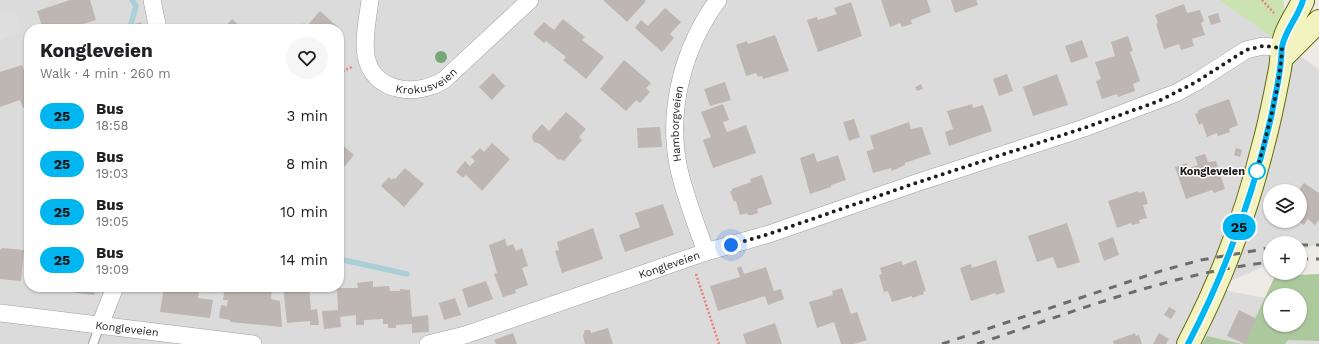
<!DOCTYPE html>
<html lang="en">
<head>
<meta charset="utf-8">
<style>
  body { margin:0; font-family:"Work Sans",sans-serif; background:#f6f6f6; color:#202124; height:100vh; display:flex; flex-direction:column; font-size:15px; white-space:nowrap }
  * { box-sizing:border-box; margin:0 }
  p { font-size:13px; color:#757577 }
  .icon { flex:none; width:22px; height:22px; fill:none; stroke:currentColor; stroke-width:2; stroke-linecap:round; stroke-linejoin:round }
  .map { position:relative; flex:1; overflow:hidden }
  .drawer { position:absolute; left:24px; top:24px; width:320px; height:268px; display:flex; flex-direction:column; background:#fff; border-radius:16px; box-shadow:0 1px 3px #0004 }
  .drawer>* { flex:none }
  .badge { padding:0 8px; border-radius:13px; font-size:14px; line-height:26px }
  .controls { position:absolute; left:1263px; top:184px; display:grid; gap:8px }
  .controls a { display:grid; place-items:center; width:44px; height:44px; border-radius:50%; background:#fff; box-shadow:0 1px 3px #0004; font-size:20px }
  .you { position:absolute; width:20px; height:20px; margin:-10px; border:3px solid #fff; border-radius:50%; background:#1a73e8; box-shadow:0 0 0 6px #1a73e833 }
  .map>.badge { position:absolute; translate:-50% -50%; box-shadow:0 0 0 2px #fff }
  .round { display:grid; place-items:center; flex:none; width:42px; height:42px; border-radius:21px; background:#f6f6f6 }
  .overview { display:flex; align-items:center; justify-content:space-between; height:68px; padding:0 16px }
  h1 { font-size:19px; font-weight:700; line-height:30px }
  ul { padding:0; list-style:none }
  li { display:flex; align-items:center; gap:12px; height:48px; padding:0 16px }
  li div { flex:1 }
  li b { display:block; font-size:15px }
  li em { font-style:normal }
  li .badge { min-width:44px; font-weight:700; text-align:center }
  .map>svg:first-child { display:block }
  .residential { fill:#dcdbdb; fill-rule:evenodd }
  .grass { fill:#cbe3b0 }
  .forest { fill:#acc99e; fill-rule:evenodd }
  .parking { fill:#dedede }
  .lines { fill:none; stroke-linecap:round; stroke-linejoin:round }
  .stream { stroke:#aacfd7; stroke-width:5.5 }
  .building { fill:#beb6b2 }
  .service-casing { stroke:#9f9f9f; stroke-width:10 }
  .minor-casing { stroke:#9f9f9f; stroke-width:18 }
  .secondary-casing { stroke:#646910; stroke-width:24 }
  .path { stroke:#eb8079; stroke-width:2.5; stroke-dasharray:2 2; stroke-linecap:butt }
  .service { stroke:#fff; stroke-width:8 }
  .minor { stroke:#fff; stroke-width:17 }
  .secondary { stroke:#f2f3be; stroke-width:22 }
  .rail { stroke:#6c6c6c; stroke-width:3; stroke-dasharray:8 8; stroke-linecap:butt }
  .tree { fill:#78a776 }
  .line-casing { stroke:#fff; stroke-width:9 }
  .line { stroke:#00b6f1; stroke-width:6 }
  .walk { stroke:#1e1e1e; stroke-width:4; stroke-dasharray:0 7.2 }
  .stop-dot { fill:#fff; stroke:#00b6f1; stroke-width:2 }
  .labels { text-anchor:middle; dominant-baseline:central; stroke-width:3; stroke-linejoin:round; paint-order:stroke }
  .street-label { font-size:11px; fill:#1e1e1e; stroke:#fff }
  .stop-label { font-size:11px; font-weight:bold; fill:#1e1e1e; stroke:#fff; text-anchor:end }
</style>
</head>
<body>
<div class="map">
<svg width="1319" height="344" viewBox="0 0 1319 344">
  <rect width="100%" height="100%" fill="#eeeae5"/>
  <path class="residential" d="M 0,0 L 1219,0 L 1319,69 L 1319,243 L 1300,251 L 1300,243 L 1270,243 L 1270,264 L 1214,288 L 1270,299 L 1270,325 L 1300,325 L 1319,309 L 1319,344 L 0,344 ZM 29,29 L 339,29 L 339,287 L 29,287 ZM 1270,191 L 1300,191 L 1300,221 L 1270,221 Z"/>
  <path class="grass" d="M 1219,0 L 1284,0 L 1283,45 Z"/>
  <path class="forest" d="M 1319,274 L 1319,341 L 1288,340 L 1285,344 L 1243,344 L 1275,276 ZM 1270,295 L 1300,295 L 1300,325 L 1270,325 Z
    M 1207,336 L 1242,344 L 1202,344 Z"/>
  <path class="parking" d="M 15,10 L 22,33 L 0,40 L 0,14 Z"/>
  <g class="lines">
    <path class="stream" d="M 131,24 L 136,6 L 132,0
      M 339,259 L 407,274"/>
  </g>
  <path class="building" d="M 70,0 L 90,0 L 96,20 L 79,25 L 80,29 L 43,29 L 37,11 Z
    M 603,0 L 645,0 L 646,1 L 627,22 Z
    M 881,0 L 927,0 L 931,12 L 911,20 L 912,24 L 902,27 L 900,23 L 890,27 Z
    M 951,0 L 976,0 L 978,5 L 955,13 Z
    M 851,2 L 862,36 L 818,52 L 807,20 L 817,17 L 818,20 L 837,14 L 834,8 Z
    M 1184,4 L 1187,13 L 1200,10 L 1204,21 L 1201,23 L 1205,35 L 1192,39 L 1194,46 L 1181,50 L 1179,44 L 1164,49 L 1156,24 L 1158,23 L 1155,15 Z
    M 665,8 L 681,22 L 670,34 L 674,38 L 662,52 L 635,28 L 641,20 L 648,26 Z
    M 320,11 L 340,29 L 299,29 L 304,23 L 307,26 Z
    M 1218,13 L 1221,22 L 1211,25 L 1208,16 Z
    M 232,19 L 243,29 L 223,29 Z
    M 563,19 L 585,37 L 582,40 L 604,57 L 586,79 L 563,60 L 566,57 L 546,41 L 544,43 L 533,34 L 544,22 L 554,30 Z
    M 141,22 L 143,29 L 119,29 Z
    M 775,35 L 789,71 L 763,79 L 762,76 L 758,77 L 756,73 L 746,76 L 736,45 L 747,41 L 748,44 Z
    M 1128,36 L 1133,51 L 1130,52 L 1140,81 L 1133,84 L 1135,91 L 1118,97 L 1117,94 L 1102,99 L 1096,81 L 1101,79 L 1095,62 L 1115,56 L 1111,42 Z
    M 1082,40 L 1088,57 L 1071,63 L 1065,46 Z
    M 624,60 L 651,83 L 646,88 L 650,92 L 640,103 L 636,100 L 626,111 L 600,89 Z
    M 22,65 L 29,84 L 29,106 L 23,108 L 20,100 L 0,107 L 0,72 Z
    M 493,73 L 505,86 L 492,100 L 479,87 Z
    M 1007,74 L 1013,91 L 999,96 L 993,79 Z
    M 1057,74 L 1068,105 L 1033,116 L 1023,87 Z
    M 725,82 L 731,100 L 710,106 L 704,89 Z
    M 921,84 L 923,89 L 917,91 L 915,87 Z
    M 1229,99 L 1238,125 L 1229,129 L 1230,132 L 1218,136 L 1217,133 L 1207,137 L 1202,123 L 1199,125 L 1195,114 L 1198,113 L 1198,110 Z
    M 723,104 L 729,120 L 723,122 L 727,132 L 746,125 L 756,153 L 713,168 L 703,140 L 711,137 L 701,112 Z
    M 972,104 L 973,108 L 983,105 L 992,131 L 949,146 L 945,132 L 953,129 L 947,111 Z
    M 566,112 L 586,129 L 579,137 L 582,140 L 564,161 L 560,159 L 559,160 L 540,144 L 534,142 L 532,138 L 533,134 L 542,124 L 549,131 Z
    M 854,119 L 860,137 L 849,141 L 843,122 Z
    M 909,122 L 911,129 L 922,127 L 931,154 L 905,163 L 905,165 L 892,171 L 891,168 L 873,173 L 867,153 L 867,151 L 874,149 L 870,136 Z
    M 660,127 L 662,147 L 638,148 L 637,128 Z
    M 339,142 L 354,155 L 339,173 Z
    M 492,143 L 510,159 L 482,191 L 466,175 L 463,178 L 456,172 L 465,161 L 470,166 L 475,161 L 471,157 L 480,148 L 484,152 Z
    M 1236,148 L 1242,150 L 1240,157 L 1234,155 Z
    M 814,153 L 817,162 L 838,155 L 846,180 L 831,185 L 831,187 L 810,194 L 800,158 Z
    M 1205,154 L 1208,162 L 1216,161 L 1225,189 L 1214,193 L 1212,190 L 1186,199 L 1175,167 L 1187,163 L 1189,168 L 1198,165 L 1195,157 Z
    M 405,168 L 424,184 L 404,207 L 381,186 L 389,177 L 392,180 L 393,178 L 395,179 Z
    M 762,175 L 772,204 L 757,209 L 758,213 L 752,215 L 748,215 L 747,213 L 740,215 L 736,201 L 734,202 L 730,191 L 732,191 L 732,189 L 751,182 L 750,179 Z
    M 1304,183 L 1319,193 L 1319,220 L 1315,225 L 1308,219 L 1304,225 L 1298,221 L 1300,221 L 1300,191 L 1298,191 Z
    M 1138,191 L 1139,193 L 1144,191 L 1148,204 L 1143,205 L 1147,218 L 1139,220 L 1140,223 L 1132,225 L 1131,223 L 1117,228 L 1108,201 Z
    M 663,204 L 674,235 L 625,252 L 619,235 L 640,227 L 635,213 Z
    M 1067,223 L 1080,262 L 1061,268 L 1057,268 L 1053,257 L 1037,262 L 1028,236 Z
    M 593,228 L 603,259 L 562,273 L 555,251 L 559,250 L 557,242 Z
    M 1113,237 L 1119,255 L 1104,261 L 1098,243 Z
    M 505,239 L 507,246 L 513,244 L 516,251 L 522,248 L 528,266 L 522,268 L 528,285 L 515,290 L 516,293 L 503,297 L 494,274 L 497,273 L 489,245 Z
    M 2,248 L 24,250 L 21,281 L 0,279 L 0,250 Z
    M 916,260 L 926,291 L 923,292 L 924,294 L 912,298 L 912,296 L 892,302 L 888,291 L 884,292 L 879,275 L 882,274 L 880,268 L 901,261 L 903,265 Z
    M 996,260 L 1005,292 L 996,295 L 995,293 L 971,301 L 960,268 L 971,264 L 972,268 Z
    M 741,266 L 744,274 L 766,267 L 774,291 L 781,289 L 784,299 L 768,305 L 765,296 L 718,311 L 710,286 L 740,277 L 737,268 Z
    M 373,281 L 373,287 L 389,286 L 390,291 L 400,291 L 400,289 L 410,290 L 412,317 L 428,315 L 429,332 L 412,333 L 412,324 L 396,325 L 396,328 L 388,328 L 388,324 L 383,324 L 383,319 L 364,320 L 364,325 L 356,325 L 356,315 L 340,317 L 341,327 L 324,329 L 322,311 L 338,310 L 337,290 L 339,288 L 358,288 L 357,283 Z
    M 486,281 L 493,299 L 468,308 L 462,289 Z
    M 55,287 L 95,287 L 94,295 L 54,290 Z
    M 164,287 L 199,290 L 198,298 L 213,300 L 210,318 L 160,312 Z
    M 225,287 L 272,288 L 271,299 L 280,301 L 282,327 L 230,322 L 230,320 L 219,318 L 221,305 L 227,306 L 228,300 L 223,300 Z
    M 283,287 L 309,287 L 311,310 L 317,309 L 319,325 L 310,325 L 310,321 L 287,323 Z
    M 842,288 L 851,314 L 857,312 L 867,340 L 854,344 L 841,344 L 834,322 L 817,328 L 809,302 L 833,295 L 832,291 Z
    M 455,298 L 461,315 L 444,320 L 439,303 Z
    M 1169,307 L 1176,311 L 1171,319 L 1164,315 Z
    M 1239,310 L 1257,319 L 1245,344 L 1227,336 Z
    M 775,323 L 782,344 L 746,344 L 743,334 Z
    M 608,328 L 613,344 L 585,344 L 583,336 L 585,330 L 590,330 L 591,333 Z
    M 513,333 L 517,344 L 496,344 L 494,340 Z
    M 1135,333 L 1136,336 L 1139,335 L 1142,344 L 1114,344 L 1113,341 Z
    M 1159,333 L 1169,339 L 1166,344 L 1153,344 Z"/>
  <g class="lines">
    <defs>
      <path id="service" d="M 93,344 L 100,325"/>
      <g id="minor">
        <path d="M 152,0 L 158,29"/>
        <path id="s1" d="M 370,0 C 368,18 363,38 366,56 C 373,93 417,97 444,80 L 530,0"/>
        <path id="s2" d="M 706,252 C 696,224 684,194 678,165 C 667,108 684,46 718,0"/>
        <path id="s3" d="M 0,313 L 253,344"/>
        <path d="M 100,325 L 115,287"/>
        <path id="s4" d="M 428,344 L 465,335 L 706,252 L 769,234 L 916,183 L 1084,128 L 1176,93 L 1196,82 L 1246,50 L 1263,46 L 1282,48 L 1289,51"/>
      </g>
      <path id="secondary" d="M 1281,59 L 1319,21
        M 1188,344 C 1221,281 1246,215 1263,146 C 1270,121 1275,95 1280,69 C 1282,58 1281,47 1285,36 C 1289,24 1297,13 1303,1"/>
    </defs>
    <use href="#service" class="service-casing"/>
    <use href="#minor" class="minor-casing"/>
    <use href="#secondary" class="secondary-casing"/>
    <path class="path" d="M 1262,0 L 1274,13
      M 339,73 L 352,67
      M 696,274 L 719,344"/>
    <use href="#service" class="service"/>
    <use href="#minor" class="minor"/>
    <use href="#secondary" class="secondary"/>
    <path class="rail" d="M 1300,245 L 1319,245
      M 1300,259 L 1319,259
      M 942,344 L 1164,270 L 1201,260 L 1270,248
      M 977,344 C 1073,312 1169,274 1270,262"/>
  </g>
  <circle class="tree" cx="441" cy="57" r="6"/>
  <g class="lines">
    <defs>
      <path id="line" d="M 1188,344 C 1226,271 1254,193 1272,113 C 1275,95 1280,77 1281,59 C 1282,55 1281,51 1282,47 C 1285,30 1299,16 1303,0"/>
    </defs>
    <use href="#line" class="line-casing"/>
    <use href="#line" class="line"/>
    <path class="walk" d="M 731,245 L 769,234 L 916,183 L 1084,128 L 1159,101 L 1196,82 L 1246,50 L 1263,46 L 1282,48 C 1280,89 1267,131 1257,171"/>
  </g>
  <circle class="stop-dot" cx="1257" cy="171" r="8"/>
  <g class="labels">
    <g class="street-label">
      <text stroke="none"><textPath href="#s1" startOffset="135">Krokusveien</textPath></text>
      <text stroke="none"><textPath href="#s2" startOffset="133">Hamborgveien</textPath></text>
      <text stroke="none"><textPath href="#s4" startOffset="254">Kongleveien</textPath></text>
      <text stroke="none"><textPath href="#s3" startOffset="128">Kongleveien</textPath></text>
    </g>
    <g class="stop-label">
      <text x="1245" y="171">Kongleveien</text>
    </g>
  </g>
</svg>
<div class="controls">
<a><svg class="icon" aria-label="layers" viewBox="0 0 24 24"><path d="M12 4l9 5-9 5-9-5zM3 14l9 5 9-5"/></svg></a>
<a>+</a>
<a>−</a>
</div>
<div class="you" style="left:731px;top:245px"></div>
<b class="badge" style="left:1239px;top:227px;background:#00b6f1;color:#111">25</b>
<section class="drawer">
<div class="overview"><div><h1>Kongleveien</h1><p>Walk · 4 min · 260 m</p></div><a class="round"><svg class="icon" aria-label="heart" viewBox="0 0 24 24"><path d="M12 20l-8-8c-3-5 5-10 8-4 3-6 11-1 8 4z"/></svg></a></div>
<ul>
<li><span class="badge" style="background:#00b6f1;color:#111">25</span><div><b>Bus</b><p>18:58</p></div><em>3 min</em></li>
<li><span class="badge" style="background:#00b6f1;color:#111">25</span><div><b>Bus</b><p>19:03</p></div><em>8 min</em></li>
<li><span class="badge" style="background:#00b6f1;color:#111">25</span><div><b>Bus</b><p>19:05</p></div><em>10 min</em></li>
<li><span class="badge" style="background:#00b6f1;color:#111">25</span><div><b>Bus</b><p>19:09</p></div><em>14 min</em></li>
</ul>
</section>
</div>
</body>
</html>
